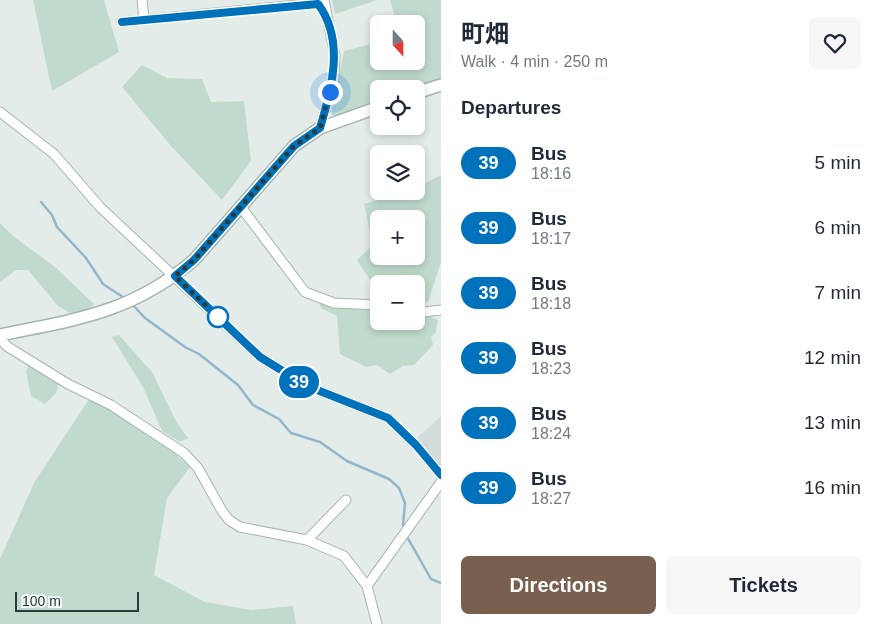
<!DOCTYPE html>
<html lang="en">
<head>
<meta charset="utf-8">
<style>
  body { margin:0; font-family:Arial,"Noto Sans JP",sans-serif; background:#f6f6f7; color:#1f2937; height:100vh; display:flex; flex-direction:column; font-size:19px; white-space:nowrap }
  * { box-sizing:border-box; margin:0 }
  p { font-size:16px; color:#747a83 }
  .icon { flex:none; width:28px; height:28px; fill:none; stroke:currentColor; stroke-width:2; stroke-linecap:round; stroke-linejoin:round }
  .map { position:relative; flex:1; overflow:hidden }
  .sheet { display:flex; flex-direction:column; background:#fff; width:440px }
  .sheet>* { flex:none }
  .badge { padding:0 10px; border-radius:16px; font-size:18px; line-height:32px }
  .needle { width:32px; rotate:159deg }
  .fabs { position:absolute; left:370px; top:15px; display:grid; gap:10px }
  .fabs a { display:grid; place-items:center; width:55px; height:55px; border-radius:8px; background:#fff; box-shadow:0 2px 8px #0003; font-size:25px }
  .scale { position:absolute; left:15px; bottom:12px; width:124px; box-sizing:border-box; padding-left:5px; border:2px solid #253c3b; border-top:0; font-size:14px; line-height:18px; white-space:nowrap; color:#253c3b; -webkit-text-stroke:4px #f5f9f8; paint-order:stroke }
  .you { position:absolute; width:25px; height:25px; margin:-12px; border:4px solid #fff; border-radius:50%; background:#1a73e8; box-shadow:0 0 0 8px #1a73e833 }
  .map>.badge { position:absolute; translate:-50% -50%; box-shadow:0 0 0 2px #fff }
  h2 { padding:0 20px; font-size:19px; line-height:45px }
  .round { display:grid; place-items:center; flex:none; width:52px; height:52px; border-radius:8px; background:#f6f6f7 }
  .summary { display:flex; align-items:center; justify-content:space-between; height:85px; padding:0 20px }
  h1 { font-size:24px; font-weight:700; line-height:38px }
  .primary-button { display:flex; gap:10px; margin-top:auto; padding:10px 20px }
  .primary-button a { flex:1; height:58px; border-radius:8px; background:#785f4e; color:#fff; font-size:20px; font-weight:700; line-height:58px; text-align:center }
  .primary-button a+a { background:#f6f6f7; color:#1f2937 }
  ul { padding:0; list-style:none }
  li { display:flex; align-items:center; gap:15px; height:65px; padding:0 20px }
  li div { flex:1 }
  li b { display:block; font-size:19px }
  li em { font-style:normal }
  li .badge { min-width:55px; font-weight:700; text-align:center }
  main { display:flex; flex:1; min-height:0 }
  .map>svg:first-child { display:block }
  .built { fill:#d3dcda }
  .green { fill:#c0dbcd; fill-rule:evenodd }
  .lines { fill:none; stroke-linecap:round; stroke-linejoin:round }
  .stream { stroke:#92b6cb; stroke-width:2.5 }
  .street-casing { stroke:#a7b4b2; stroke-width:11 }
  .secondary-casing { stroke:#a1b4b1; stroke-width:14 }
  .street { stroke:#fff; stroke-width:9 }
  .secondary { stroke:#fff; stroke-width:11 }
  .line-casing { stroke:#fff; stroke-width:11 }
  .line { stroke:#0072bc; stroke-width:8 }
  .walk { stroke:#253c3b; stroke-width:5; stroke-dasharray:0 9 }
  .stop-dot { fill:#fff; stroke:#0072bc; stroke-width:2.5 }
</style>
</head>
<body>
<main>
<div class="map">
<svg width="441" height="624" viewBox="0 0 441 624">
  <rect width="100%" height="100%" fill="#e4ecea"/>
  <path class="built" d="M 441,416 L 441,467 L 417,438 Z"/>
  <path class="green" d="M 33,0 L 104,0 L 119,52 L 52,91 Z
    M 332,0 L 377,0 L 335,14 Z
    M 390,0 L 441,0 L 441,80 L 413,89 L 379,89 L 379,101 L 339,116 L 332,115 C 332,93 341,73 344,51 L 379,42 L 379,61 L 416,61 L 416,24 L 397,24 Z
    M 142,65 L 167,78 L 202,79 L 211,102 L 244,101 L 251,161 L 222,200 L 171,146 L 122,87 Z
    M 441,175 L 441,262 L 428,302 L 416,304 L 416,284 L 379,284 L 379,294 L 357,260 L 373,245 L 364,204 L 407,191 L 416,191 L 416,188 ZM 379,219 L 416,219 L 416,256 L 379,256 Z
    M 0,223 L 13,236 L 55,267 L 94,304 L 89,309 L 70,313 L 58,306 L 28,270 L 16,270 L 0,282 Z
    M 319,303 L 337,308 L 379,311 L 379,321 L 416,321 L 416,317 L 428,316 L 438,320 L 436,332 L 431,337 L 433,345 L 414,365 L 403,366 L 390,374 L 377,365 L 366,367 L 340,354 L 337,316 L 321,308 Z
    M 119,335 L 152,372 L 177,423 L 188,438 L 180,442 L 162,431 L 143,387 L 112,337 Z
    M 28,365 L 59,383 L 56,393 L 45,404 L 31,396 L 26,371 Z
    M 91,396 L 169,448 L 190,467 L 167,498 L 154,575 L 205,602 L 251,610 L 293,606 L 296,624 L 0,624 L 0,559 L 34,483 Z"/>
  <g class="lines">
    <path class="stream" d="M 41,202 L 52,215 L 57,227 L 86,258 L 103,284 L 126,299
      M 132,304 L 145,318 L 185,347 L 199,354 L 238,385 L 253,405 L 279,419 L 291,433 L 320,442 L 347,461 L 389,479 L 399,488 L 405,503 L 403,525 L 404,530
      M 406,535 L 431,579 L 441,583"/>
    <defs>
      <path id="street" d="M 142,0 L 144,19
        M 122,22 L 318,3 L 327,15
        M 0,112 L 54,154 L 100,207 L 260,357 L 307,386 L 388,418 L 416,445 L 441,475
        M 320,128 L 334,79 L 335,56 L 324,0
        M 241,207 L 305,292 L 334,303 L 379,305
        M 416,313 L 441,310
        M 0,339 L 8,347 L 68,384 L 111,405 L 184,453 L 198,468 L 222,511 L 229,520 L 240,527 L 307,540 L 344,556 L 367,586 L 377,624
        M 307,540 L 346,500
        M 367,586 L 441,482"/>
      <path id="secondary" d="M 416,93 L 441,85
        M 0,335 C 78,319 131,313 194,260 L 294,146 L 320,128 L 379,107"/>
    </defs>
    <use href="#street" class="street-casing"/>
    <use href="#secondary" class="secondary-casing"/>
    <use href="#street" class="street"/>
    <use href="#secondary" class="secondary"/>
  </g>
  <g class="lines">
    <defs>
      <path id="line" d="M 122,22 L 318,4 C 345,40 332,88 320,128 L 294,146 L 194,260 L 175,276 L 260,357 L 307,386 L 388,418 L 416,445 L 441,475"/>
    </defs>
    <use href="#line" class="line-casing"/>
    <use href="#line" class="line"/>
    <path class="walk" d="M 218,317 L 175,276 L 194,260 L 294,146 L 320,128 L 330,92"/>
  </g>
  <circle class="stop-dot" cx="218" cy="317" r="10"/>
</svg>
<div class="fabs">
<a><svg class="needle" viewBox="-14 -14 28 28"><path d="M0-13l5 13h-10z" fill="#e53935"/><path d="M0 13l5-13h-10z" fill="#747a83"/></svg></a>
<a><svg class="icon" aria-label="locate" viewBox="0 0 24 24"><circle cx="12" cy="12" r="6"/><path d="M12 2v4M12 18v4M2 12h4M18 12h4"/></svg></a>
<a><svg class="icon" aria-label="layers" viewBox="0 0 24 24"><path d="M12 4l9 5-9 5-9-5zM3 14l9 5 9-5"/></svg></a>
<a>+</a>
<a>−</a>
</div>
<div class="scale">100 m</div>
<div class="you" style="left:330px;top:92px"></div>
<b class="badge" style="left:299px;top:382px;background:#0072bc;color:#fff">39</b>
</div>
<section class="sheet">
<div class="summary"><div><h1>町畑</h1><p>Walk · 4 min · 250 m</p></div><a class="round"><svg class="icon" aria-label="heart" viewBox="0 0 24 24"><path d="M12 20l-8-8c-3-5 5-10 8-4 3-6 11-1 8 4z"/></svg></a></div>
<h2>Departures</h2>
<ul>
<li><span class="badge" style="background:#0072bc;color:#fff">39</span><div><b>Bus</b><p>18:16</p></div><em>5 min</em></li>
<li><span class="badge" style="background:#0072bc;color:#fff">39</span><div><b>Bus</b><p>18:17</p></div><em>6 min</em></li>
<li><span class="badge" style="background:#0072bc;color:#fff">39</span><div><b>Bus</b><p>18:18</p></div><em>7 min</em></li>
<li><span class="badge" style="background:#0072bc;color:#fff">39</span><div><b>Bus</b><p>18:23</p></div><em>12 min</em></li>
<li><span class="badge" style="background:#0072bc;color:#fff">39</span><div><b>Bus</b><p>18:24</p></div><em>13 min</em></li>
<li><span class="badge" style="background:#0072bc;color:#fff">39</span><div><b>Bus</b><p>18:27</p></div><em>16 min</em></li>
</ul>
<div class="primary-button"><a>Directions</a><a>Tickets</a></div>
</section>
</main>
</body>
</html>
